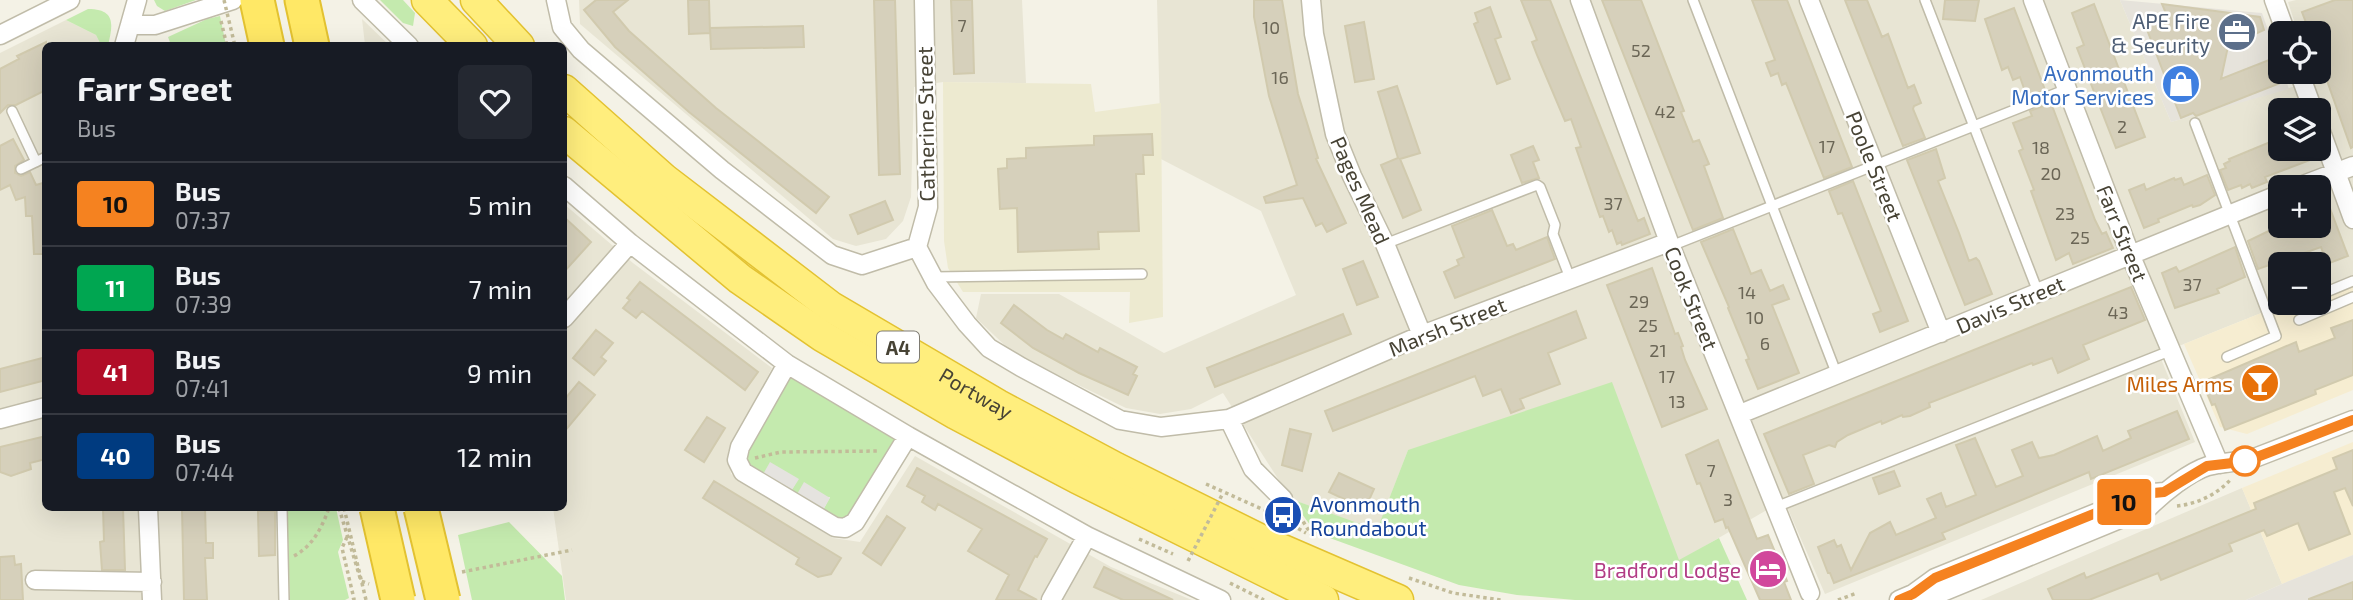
<!DOCTYPE html>
<html lang="en">
<head>
<meta charset="utf-8">
<style>
  body { margin:0; font-family:"Exo 2",sans-serif; background:#242831; color:#f1f3f6; height:100vh; display:flex; flex-direction:column; font-size:26px; white-space:nowrap }
  * { box-sizing:border-box; margin:0 }
  p { font-size:23px; color:#9ea1a6 }
  .icon { flex:none; width:38px; height:38px; fill:none; stroke:currentColor; stroke-width:2; stroke-linecap:round; stroke-linejoin:round }
  .map { position:relative; flex:1; overflow:hidden }
  .details { position:absolute; left:42px; top:42px; width:525px; height:469px; display:flex; flex-direction:column; background:#171b24; border-radius:10px; box-shadow:0 7px 28px #0002 }
  .details>* { flex:none }
  .badge { padding:0 14px; border-radius:5px; font-size:24px; line-height:46px }
  .tools { position:absolute; left:2268px; top:21px; display:grid; gap:14px }
  .tools a { display:grid; place-items:center; width:63px; height:63px; border-radius:10px; background:#171b24; box-shadow:0 7px 28px #0002; font-size:35px }
  .map>.badge { position:absolute; translate:-50% -50%; box-shadow:0 0 0 4px #fff }
  .round { display:grid; place-items:center; flex:none; width:74px; height:74px; border-radius:10px; background:#242831 }
  .headline { display:flex; align-items:center; justify-content:space-between; height:119px; padding:0 35px }
  h1 { font-size:33px; font-weight:700; line-height:52px }
  ul { padding:0; list-style:none }
  li { display:flex; align-items:center; gap:21px; height:84px; padding:0 35px; border-top:2px solid #363941 }
  li div { flex:1 }
  li b { display:block; font-size:26px }
  li em { font-style:normal }
  li .badge { min-width:77px; font-weight:700; text-align:center }
  .map>svg:first-child { display:block }
  .residential { fill:#e8e5d4; fill-rule:evenodd }
  .commercial { fill:#f6edd1 }
  .industrial { fill:#e6e3db }
  .education { fill:#edead0 }
  .green { fill:#c4eaae }
  .parking { fill:#e5e3df }
  .building { fill:#d6d0bb; stroke:#d1caae; stroke-width:2 }
  .lines { fill:none; stroke-linecap:round; stroke-linejoin:round }
  .service-casing { stroke:#c0bca9; stroke-width:12 }
  .minor-casing { stroke:#c0bca9; stroke-width:21 }
  .trunk-casing { stroke:#e3c231; stroke-width:33 }
  .motorway-casing { stroke:#e3c231; stroke-width:37 }
  .path { stroke:#c2bb99; stroke-width:3.5; stroke-dasharray:3.5 3.5; stroke-linecap:butt }
  .service { stroke:#fff; stroke-width:9 }
  .minor { stroke:#fff; stroke-width:18 }
  .trunk { stroke:#ffee7d; stroke-width:30 }
  .motorway { stroke:#ffe866; stroke-width:33 }
  .motorway-bridge-casing { stroke:#e3c231; stroke-width:37; stroke-linecap:butt }
  .path-bridge { stroke:#c2bb99; stroke-width:3.5; stroke-dasharray:3.5 3.5; stroke-linecap:butt }
  .motorway-bridge { stroke:#ffe866; stroke-width:33 }
  .line-casing { stroke:#fff; stroke-width:16 }
  .line { stroke:#f58220; stroke-width:10 }
  .stop-dot { fill:#fff; stroke:#f58220; stroke-width:3.5 }
  .labels { text-anchor:middle; dominant-baseline:central; stroke-width:5; stroke-linejoin:round; paint-order:stroke }
  .number-label { font-size:18px; fill:#6b6656 }
  .shield { fill:#fff; stroke:#7e7b72; stroke-width:2 }
  .shield-label { font-size:19px; font-weight:bold; fill:#474335 }
  .service-label { font-size:21px; fill:#4e5e75; stroke:#fff; text-anchor:end }
  .shop-label { font-size:21px; fill:#366cbe; stroke:#fff; text-anchor:end }
  .street-label { font-size:21px; fill:#474335; stroke:#fff }
  .food-label { font-size:21px; fill:#c56008; stroke:#fff; text-anchor:end }
  .transit-label { font-size:21px; fill:#164399; stroke:#fff; text-anchor:start }
  .hotel-label { font-size:21px; fill:#b23c85; stroke:#fff; text-anchor:end }
</style>
</head>
<body>
<div class="map">
<svg width="2353" height="600" viewBox="0 0 2353 600">
  <rect width="100%" height="100%" fill="#f4f2e6"/>
  <path class="residential" d="M 579,0 L 1022,0 L 1026,83 L 943,82 L 914,87 L 911,197 L 903,221 L 886,239 L 856,246 L 833,239 L 580,24 Z
    M 1157,0 L 2120,0 L 2171,122 L 2313,81 L 2311,72 L 2319,72 L 2319,33 L 2298,33 L 2288,2 L 2296,0 L 2353,0 L 2353,276 L 2319,290 L 2319,264 L 2280,264 L 2280,303 L 2286,303 L 2159,354 L 2195,442 L 1825,594 L 1784,500 L 1679,561 L 1408,450 L 1377,531 L 1291,499 L 1223,393 L 1191,409 L 1160,414 L 1126,408 L 1014,354 L 976,318 L 981,294 L 1059,294 L 1164,353 L 1296,295 L 1261,211 L 1161,159 ZM 2280,110 L 2319,110 L 2319,149 L 2280,149 ZM 2280,187 L 2319,187 L 2319,226 L 2280,226 Z
    M 362,19 L 389,45 L 365,45 Z
    M 66,20 L 96,35 L 101,45 L 46,46 L 46,508 L 287,508 L 290,600 L 0,600 L 0,53 Z
    M 564,204 L 633,263 L 772,368 L 728,452 L 731,474 L 833,538 L 860,542 L 915,456 L 1111,567 L 1192,600 L 566,600 L 553,508 L 564,508 Z
    M 2242,488 L 2282,584 L 2246,600 L 1981,600 Z"/>
  <path class="commercial" d="M 2353,276 L 2353,390 L 2247,434 L 2220,427 L 2184,344 L 2286,303 L 2319,303 L 2319,290 Z
    M 2353,442 L 2353,555 L 2282,584 L 2242,488 Z"/>
  <path class="industrial" d="M 2120,0 L 2262,13 L 2280,64 L 2280,72 L 2283,72 L 2289,89 L 2171,122 Z
    M 2353,555 L 2353,600 L 2246,600 L 2282,584 Z"/>
  <path class="education" d="M 943,82 L 1091,84 L 1095,112 L 1161,103 L 1163,317 L 1129,323 L 1130,292 L 963,292 L 948,268 L 944,241 Z"/>
  <path class="green" d="M 154,0 L 196,0 L 165,11 L 157,6 Z
    M 380,0 L 403,0 L 415,13 L 413,26 L 403,23 Z
    M 88,9 C 116,9 113,25 108,45 L 101,45 L 96,35 L 66,20 Z
    M 220,16 L 226,45 L 171,45 L 168,37 L 207,19 Z
    M 789,376 L 895,438 L 850,515 L 842,520 L 822,512 L 830,497 L 796,496 L 790,493 L 798,479 L 762,476 L 743,460 Z
    M 1612,382 L 1679,560 L 1719,538 L 1747,600 L 1575,600 L 1517,595 L 1459,585 L 1316,533 L 1291,499 L 1377,530 L 1408,450 Z
    M 287,508 L 336,508 L 343,540 L 338,552 L 349,598 L 345,600 L 290,600 Z
    M 509,522 L 562,576 L 565,600 L 472,600 L 458,535 Z"/>
  <path class="parking" d="M 770,462 L 799,479 L 790,493 L 762,476 Z
    M 804,482 L 830,498 L 822,512 L 796,496 Z"/>
  <path class="building" d="M 596,0 L 628,0 L 613,12 L 629,31 L 716,108 L 829,197 L 816,213 L 689,112 L 615,47 L 584,10 Z
    M 688,0 L 709,0 L 710,33 L 689,34 Z
    M 874,0 L 895,0 L 900,174 L 879,175 Z
    M 951,0 L 972,0 L 974,73 L 954,74 Z
    M 1254,0 L 1282,0 L 1298,94 L 1318,158 L 1316,159 L 1346,223 L 1327,232 L 1322,223 L 1316,226 L 1303,198 L 1266,203 L 1264,197 L 1297,185 L 1269,96 L 1254,17 Z
    M 1521,0 L 1550,0 L 1638,221 L 1644,218 L 1650,234 L 1622,245 L 1621,242 L 1617,244 L 1612,230 L 1609,232 L 1603,216 L 1600,217 L 1576,148 L 1581,147 L 1571,119 L 1565,121 L 1537,55 L 1532,42 L 1537,40 Z
    M 1602,0 L 1641,0 L 1684,111 L 1681,112 L 1693,142 L 1699,140 L 1709,164 L 1704,166 L 1723,218 L 1693,230 Z
    M 1752,0 L 1787,0 L 1852,167 L 1824,178 L 1786,83 L 1782,85 L 1778,73 L 1771,76 L 1766,63 L 1775,60 Z
    M 1845,0 L 1867,0 L 1882,37 L 1888,34 L 1908,88 L 1914,85 L 1921,103 L 1914,106 L 1913,109 L 1925,138 L 1903,146 Z
    M 1945,0 L 1979,0 L 1975,21 L 1943,19 Z
    M 2335,0 L 2353,0 L 2353,147 L 2351,148 L 2319,58 L 2319,33 L 2310,33 L 2302,12 Z
    M 2094,4 L 2145,137 L 2116,148 L 2077,48 L 2084,45 L 2072,13 Z
    M 2162,4 L 2260,17 L 2264,30 L 2244,39 L 2230,37 L 2221,79 L 2274,58 L 2283,82 L 2196,116 L 2193,113 L 2181,118 L 2146,27 L 2168,18 Z
    M 1490,7 L 1501,37 L 1495,39 L 1510,79 L 1497,84 L 1474,24 L 1478,22 L 1475,13 Z
    M 2014,8 L 2045,90 L 2027,97 L 2020,77 L 2013,80 L 2008,67 L 2002,70 L 1985,19 Z
    M 1364,22 L 1374,79 L 1355,82 L 1345,26 Z
    M 803,26 L 804,47 L 711,49 L 710,28 Z
    M 46,42 L 46,90 L 16,105 L 8,105 L 0,113 L 0,69 L 19,59 L 17,56 Z
    M 1397,86 L 1420,153 L 1400,159 L 1421,210 L 1403,218 L 1381,165 L 1398,158 L 1378,92 Z
    M 2051,103 L 2095,220 L 2102,234 L 2106,232 L 2113,248 L 2073,264 L 2069,253 L 2056,260 L 2031,191 L 2034,190 L 2019,151 L 2023,149 L 2013,123 L 2032,116 L 2030,111 Z
    M 1152,134 L 1153,155 L 1143,155 L 1144,174 L 1136,174 L 1139,231 L 1098,232 L 1099,249 L 1018,252 L 1017,208 L 1000,209 L 998,169 L 1007,168 L 1007,159 L 1026,158 L 1026,148 L 1094,145 L 1094,136 Z
    M 2280,138 L 2280,149 L 2315,149 L 2318,157 L 2265,177 L 2267,182 L 2252,188 L 2250,184 L 2242,188 L 2241,185 L 2228,190 L 2220,170 L 2226,168 L 2224,164 L 2230,161 L 2229,159 Z
    M 13,139 L 24,160 L 15,166 L 15,173 L 21,176 L 30,172 L 36,185 L 46,182 L 46,254 L 34,254 L 32,216 L 26,216 L 25,197 L 16,200 L 10,185 L 0,190 L 0,146 Z
    M 1533,146 L 1539,160 L 1533,162 L 1539,178 L 1522,183 L 1511,155 Z
    M 1936,149 L 1945,178 L 1938,181 L 1959,233 L 1969,261 L 1976,258 L 1979,261 L 1992,294 L 1965,305 L 1907,160 Z
    M 2207,175 L 2215,195 L 2200,205 L 2193,207 L 2192,205 L 2158,219 L 2159,222 L 2144,228 L 2129,190 L 2144,184 L 2146,190 L 2174,178 L 2175,180 L 2181,178 L 2184,185 Z
    M 1853,181 L 1908,321 L 1880,332 L 1873,314 L 1881,311 L 1842,213 L 1838,214 L 1829,191 Z
    M 2323,190 L 2348,256 L 2327,264 L 2321,247 L 2258,269 L 2248,241 L 2279,226 L 2280,229 L 2289,226 L 2319,226 L 2319,191 Z
    M 885,201 L 893,220 L 858,234 L 850,215 Z
    M 1492,210 L 1507,246 L 1513,244 L 1516,250 L 1547,237 L 1555,259 L 1455,298 L 1444,272 L 1459,265 L 1457,260 L 1464,257 L 1452,226 Z
    M 564,217 L 591,242 L 564,272 Z
    M 1733,229 L 1751,274 L 1761,270 L 1770,291 L 1783,285 L 1789,299 L 1772,305 L 1799,373 L 1758,389 L 1746,360 L 1749,359 L 1728,308 L 1729,307 L 1701,242 Z
    M 2235,247 L 2245,277 L 2217,289 L 2219,293 L 2175,308 L 2162,273 L 2176,267 L 2179,272 Z
    M 1363,261 L 1378,297 L 1357,305 L 1343,269 Z
    M 1652,268 L 1675,334 L 1678,333 L 1683,346 L 1681,347 L 1685,360 L 1707,409 L 1662,427 L 1607,285 Z
    M 640,282 L 758,372 L 745,390 L 642,311 L 636,318 L 623,308 L 630,300 L 627,298 Z
    M 2131,287 L 2145,320 L 2083,345 L 2089,359 L 2058,373 L 2052,358 L 2033,365 L 2032,363 L 1929,403 L 1930,407 L 1910,416 L 1903,417 L 1902,415 L 1882,424 L 1881,421 L 1848,435 L 1837,442 L 1835,447 L 1829,445 L 1803,455 L 1814,484 L 1789,494 L 1764,434 Z
    M 1014,305 L 1047,330 L 1063,339 L 1066,334 L 1098,352 L 1100,348 L 1137,367 L 1133,374 L 1137,376 L 1128,395 L 1079,373 L 1033,348 L 1001,323 Z
    M 1576,311 L 1586,338 L 1548,353 L 1560,384 L 1520,399 L 1524,408 L 1511,413 L 1501,389 L 1483,396 L 1475,376 L 1333,431 L 1325,411 Z
    M 1343,314 L 1351,334 L 1215,387 L 1207,368 Z
    M 2353,320 L 2353,375 L 2315,390 L 2316,394 L 2225,430 L 2215,404 L 2212,405 L 2205,388 L 2209,386 L 2207,380 L 2296,342 L 2299,352 L 2335,338 L 2331,328 Z
    M 596,330 L 613,343 L 601,357 L 606,361 L 594,375 L 573,358 Z
    M 46,357 L 46,380 L 0,392 L 0,369 Z
    M 579,382 L 595,395 L 564,432 L 564,400 Z
    M 2177,411 L 2189,439 L 2091,479 L 2089,472 L 2065,482 L 1942,533 L 1945,539 L 1834,583 L 1830,573 L 1828,573 L 1818,547 L 1834,540 L 1837,547 L 1841,545 L 1851,570 L 1870,533 L 1890,522 L 1896,535 L 1936,518 L 1927,499 L 1941,493 L 1946,507 L 1976,495 L 1956,445 L 1975,438 L 1996,487 L 2023,476 L 2012,450 L 2032,442 L 2039,458 L 2054,455 L 2097,436 L 2103,451 L 2131,438 L 2128,431 Z
    M 707,417 L 725,428 L 704,462 L 685,450 Z
    M 1290,429 L 1311,434 L 1302,471 L 1282,465 Z
    M 46,436 L 46,459 L 30,463 L 31,469 L 11,476 L 0,472 L 0,447 Z
    M 1718,440 L 1757,539 L 1768,535 L 1787,581 L 1784,582 L 1791,600 L 1760,600 L 1728,527 L 1726,528 L 1723,519 L 1715,522 L 1700,483 L 1697,484 L 1686,455 Z
    M 2353,450 L 2353,506 L 2345,488 L 2334,492 L 2350,534 L 2309,550 L 2298,523 L 2267,536 L 2264,530 L 2229,544 L 2232,551 L 2161,580 L 2158,573 L 2089,600 L 2053,600 L 2048,589 L 2084,573 L 2086,578 L 2256,509 L 2254,503 L 2337,469 L 2333,458 Z
    M 917,468 L 1047,539 L 1037,557 L 1035,556 L 1018,590 L 1037,600 L 996,600 L 1009,575 L 968,551 L 982,529 L 938,504 L 935,510 L 922,502 L 925,496 L 907,486 Z
    M 1894,471 L 1900,486 L 1879,494 L 1873,478 Z
    M 1339,473 L 1374,489 L 1365,509 L 1329,492 Z
    M 714,481 L 841,558 L 831,574 L 818,577 L 796,564 L 799,558 L 703,498 Z
    M 103,508 L 123,508 L 125,570 L 102,570 L 100,542 L 104,541 Z
    M 182,508 L 205,508 L 206,543 L 213,543 L 213,558 L 205,558 L 207,600 L 184,600 Z
    M 258,511 L 275,511 L 275,555 L 259,556 Z
    M 887,516 L 905,528 L 881,565 L 863,553 Z
    M 14,556 L 15,565 L 21,564 L 23,600 L 0,600 L 0,557 Z
    M 1104,567 L 1137,583 L 1173,600 L 1123,600 L 1094,587 Z
    M 2353,582 L 2353,600 L 2309,600 L 2309,599 Z"/>
  <g class="lines">
    <defs>
      <path id="service" d="M 1693,0 L 1837,375
        M 1925,0 L 2038,292
        M 12,111 L 36,162
        M 2195,123 L 2276,336 L 2227,357
        M 21,169 L 46,157
        M 1385,244 L 1537,185 L 1540,187 L 1555,225 L 1553,234 L 1570,278
        M 1671,246 L 2067,89
        M 934,277 L 1142,274
        M 2319,295 L 2353,281
        M 2300,303 L 2301,303
        M 2299,320 L 2353,297
        M 1776,507 L 2172,350
        M 282,508 L 284,600"/>
      <path id="minor" d="M 362,0 L 409,46
        M 556,0 L 562,27 L 581,50 L 722,170 L 832,255 L 862,265 L 917,247 L 936,283 L 967,324 L 989,348 L 1021,367 L 1120,420 L 1161,427 L 1229,419 L 1253,469 L 1283,499
        M 1311,0 L 1314,34 L 1335,134 L 1352,176 L 1385,244 L 1422,335
        M 1580,0 L 1669,242 L 1810,593
        M 1809,0 L 1941,333
        M 2033,0 L 2130,254 L 2219,464
        M 2274,0 L 2286,33
        M 130,25 L 155,25 L 233,0
        M 0,35 L 70,0
        M 124,46 L 137,0
        M 2299,72 L 2313,110
        M 2319,126 L 2353,219
        M 564,186 L 630,243 L 787,364 L 908,436 L 1087,536 L 1221,600
        M 2298,187 L 2353,166
        M 917,247 L 928,207 L 924,0
        M 564,318 L 630,243
        M 787,364 L 740,447 L 737,460 L 743,472 L 835,527 L 845,528 L 855,522 L 908,436
        M 1740,414 L 2280,194
        M 0,419 L 46,407
        M 1229,419 L 1422,335 L 1669,242
        M 148,508 L 152,600
        M 35,580 L 152,582
        M 1913,594 L 1940,593 L 2149,507 C 2163,493 2189,472 2208,466 C 2224,462 2241,462 2257,457 L 2353,420
        M 1051,600 L 1087,536
        M 1899,600 L 1913,594 L 1935,578 L 2143,494 L 2164,492"/>
      <g id="trunk">
        <path d="M 427,0 L 472,46"/>
        <path d="M 476,0 L 519,46"/>
        <path id="s1" d="M 564,90 L 664,179 L 831,307 L 998,405 L 1116,468 L 1271,545 L 1398,600"/>
        <path d="M 564,132 L 740,279 L 822,336 L 956,414 L 1077,478 L 1323,600"/>
      </g>
      <path id="motorway" d="M 257,0 L 267,46
        M 302,0 L 312,46"/>
    </defs>
    <use href="#service" class="service-casing"/>
    <use href="#minor" class="minor-casing"/>
    <use href="#trunk" class="trunk-casing"/>
    <use href="#motorway" class="motorway-casing"/>
    <path class="path" d="M 221,21 L 227,46
      M 755,458 L 781,452 L 879,451
      M 1206,484 L 1273,514
      M 2177,506 C 2197,504 2218,494 2231,479
      M 339,508 L 361,581 L 369,584
      M 1294,511 L 1301,518 L 1312,536
      M 1280,518 L 1306,533
      M 347,537 L 342,548 L 354,599 L 352,600
      M 1139,539 L 1173,554
      M 294,556 C 313,546 322,527 329,508
      M 462,572 L 572,550
      M 1409,578 L 1453,593 L 1501,600
      M 1230,583 L 1264,600
      M 1838,600 L 1857,593"/>
    <use href="#service" class="service"/>
    <use href="#minor" class="minor"/>
    <use href="#trunk" class="trunk"/>
    <use href="#motorway" class="motorway"/>
    <defs>
      <path id="motorway-bridge" d="M 377,508 L 398,600
        M 421,508 L 443,600"/>
    </defs>
    <use href="#motorway-bridge" class="motorway-bridge-casing"/>
    <path class="path-bridge" d="M 224,0 L 235,46
      M 344,508 L 366,600
      M 1188,561 L 1223,493"/>
    <use href="#motorway-bridge" class="motorway-bridge"/>
  </g>
  <g class="lines">
    <defs>
      <path id="line" d="M 1899,600 L 1913,594 L 1935,578 L 2143,494 L 2164,492 L 2207,466 L 2241,462 L 2257,457 L 2353,420"/>
    </defs>
    <use href="#line" class="line-casing"/>
    <use href="#line" class="line"/>
  </g>
  <defs>
    <symbol id="office-disc" viewBox="-11 -11 22 22"><circle r="9.5" fill="#5c6f8a" stroke="#fff"/><path d="M-6-3h4V-5.5h4V-3h4V5H-6ZM-1-4.5V-3h2v-1.5ZM-6 0V1H6V0Z" fill="#fff"/></symbol>
    <symbol id="shop-disc" viewBox="-11 -11 22 22"><circle r="9.5" fill="#3f7fe0" stroke="#fff"/><path d="M-5-2.5h2.3a2.7 3.5 0 0 1 5.4 0H5L5.5 6h-11ZM-1.5-2.5h3a1.5 2.3 0 0 0-3 0Z" fill="#fff"/></symbol>
    <symbol id="bar-disc" viewBox="-11 -11 22 22"><circle r="9.5" fill="#e8710a" stroke="#fff"/><path d="M-6-5H6L.8 .8V4.5H3.5V6h-7V4.5H-.8V.8Z" fill="#fff"/></symbol>
    <symbol id="bus-disc" viewBox="-11 -11 22 22"><circle r="9.5" fill="#1a4fb4" stroke="#fff"/><path d="M-5-6H5V4H4V6H2V4H-2V6H-4V4H-5ZM-3.5-4V0h7V-4ZM-3.5 1.2v1.5H-2V1.2ZM2 1.2v1.5H3.5V1.2Z" fill="#fff"/></symbol>
    <symbol id="hotel-disc" viewBox="-11 -11 22 22"><circle r="9.5" fill="#d1479c" stroke="#fff"/><path d="M-6-4.5h1.5V1H6V5H4.5V3h-9V5H-6ZM-4 0a1.8 1.8 0 1 1 3.6 0ZM.5 0V-2.5h3Q6-2.5 6 0Z" fill="#fff"/></symbol>
  </defs>
  <g fill-rule="evenodd">
    <use href="#office-disc" x="2215" y="10" width="44" height="44"/>
    <use href="#shop-disc" x="2159" y="62" width="44" height="44"/>
    <use href="#bar-disc" x="2238" y="361" width="44" height="44"/>
    <use href="#bus-disc" x="1261" y="493" width="44" height="44"/>
    <use href="#hotel-disc" x="1746" y="547" width="44" height="44"/>
  </g>
  <circle class="stop-dot" cx="2245" cy="461" r="14"/>
  <g class="labels">
    <g class="number-label">
      <text x="962" y="25">7</text>
      <text x="1271" y="27">10</text>
      <text x="1641" y="50">52</text>
      <text x="1280" y="77">16</text>
      <text x="1665" y="111">42</text>
      <text x="2122" y="126">2</text>
      <text x="1827" y="146">17</text>
      <text x="2041" y="147">18</text>
      <text x="2051" y="173">20</text>
      <text x="1613" y="203">37</text>
      <text x="2065" y="213">23</text>
      <text x="2080" y="237">25</text>
      <text x="2192" y="284">37</text>
      <text x="1747" y="292">14</text>
      <text x="1639" y="301">29</text>
      <text x="2118" y="312">43</text>
      <text x="1755" y="317">10</text>
      <text x="1648" y="325">25</text>
      <text x="1765" y="343">6</text>
      <text x="1658" y="350">21</text>
      <text x="1667" y="376">17</text>
      <text x="1677" y="401">13</text>
      <text x="1711" y="470">7</text>
      <text x="1728" y="499">3</text>
    </g>
    <rect class="shield" x="877" y="331.5" width="42" height="31" rx="5"/>
    <g class="shield-label">
      <text x="898" y="347">A4</text>
    </g>
    <g class="service-label">
      <text x="2210" y="20">APE Fire<tspan x="2210" dy="24">&amp; Security</tspan></text>
    </g>
    <g class="shop-label">
      <text x="2154" y="72">Avonmouth<tspan x="2154" dy="24">Motor Services</tspan></text>
    </g>
    <g class="street-label">
      <text transform="translate(925 124) rotate(-91)">Catherine Street</text>
      <text transform="translate(1875 166) rotate(68)">Poole Street</text>
      <text transform="translate(1361 190) rotate(66)">Pages Mead</text>
      <text transform="translate(2123 233) rotate(68)">Farr Street</text>
      <text transform="translate(1692 298) rotate(68)">Cook Street</text>
      <text transform="translate(2010 304) rotate(-23)">Davis Street</text>
      <text transform="translate(1447 326) rotate(-22)">Marsh Street</text>
      <text stroke="none"><textPath href="#s1" startOffset="513">Portway</textPath></text>
    </g>
    <g class="food-label">
      <text x="2233" y="383">Miles Arms</text>
    </g>
    <g class="transit-label">
      <text x="1310" y="503">Avonmouth<tspan x="1310" dy="24">Roundabout</tspan></text>
    </g>
    <g class="hotel-label">
      <text x="1741" y="569">Bradford Lodge</text>
    </g>
  </g>
</svg>
<div class="tools">
<a><svg class="icon" aria-label="locate" viewBox="0 0 24 24"><circle cx="12" cy="12" r="6"/><path d="M12 2v4M12 18v4M2 12h4M18 12h4"/></svg></a>
<a><svg class="icon" aria-label="layers" viewBox="0 0 24 24"><path d="M12 4l9 5-9 5-9-5zM3 14l9 5 9-5"/></svg></a>
<a>+</a>
<a>−</a>
</div>
<b class="badge" style="left:2124px;top:502px;background:#f58220;color:#111">10</b>
<section class="details">
<div class="headline"><div><h1>Farr Sreet</h1><p>Bus</p></div><a class="round"><svg class="icon" aria-label="heart" viewBox="0 0 24 24"><path d="M12 20l-8-8c-3-5 5-10 8-4 3-6 11-1 8 4z"/></svg></a></div>
<ul>
<li><span class="badge" style="background:#f58220;color:#111">10</span><div><b>Bus</b><p>07:37</p></div><em>5 min</em></li>
<li><span class="badge" style="background:#00a651;color:#fff">11</span><div><b>Bus</b><p>07:39</p></div><em>7 min</em></li>
<li><span class="badge" style="background:#b10d28;color:#fff">41</span><div><b>Bus</b><p>07:41</p></div><em>9 min</em></li>
<li><span class="badge" style="background:#003b80;color:#fff">40</span><div><b>Bus</b><p>07:44</p></div><em>12 min</em></li>
</ul>
</section>
</div>
</body>
</html>
